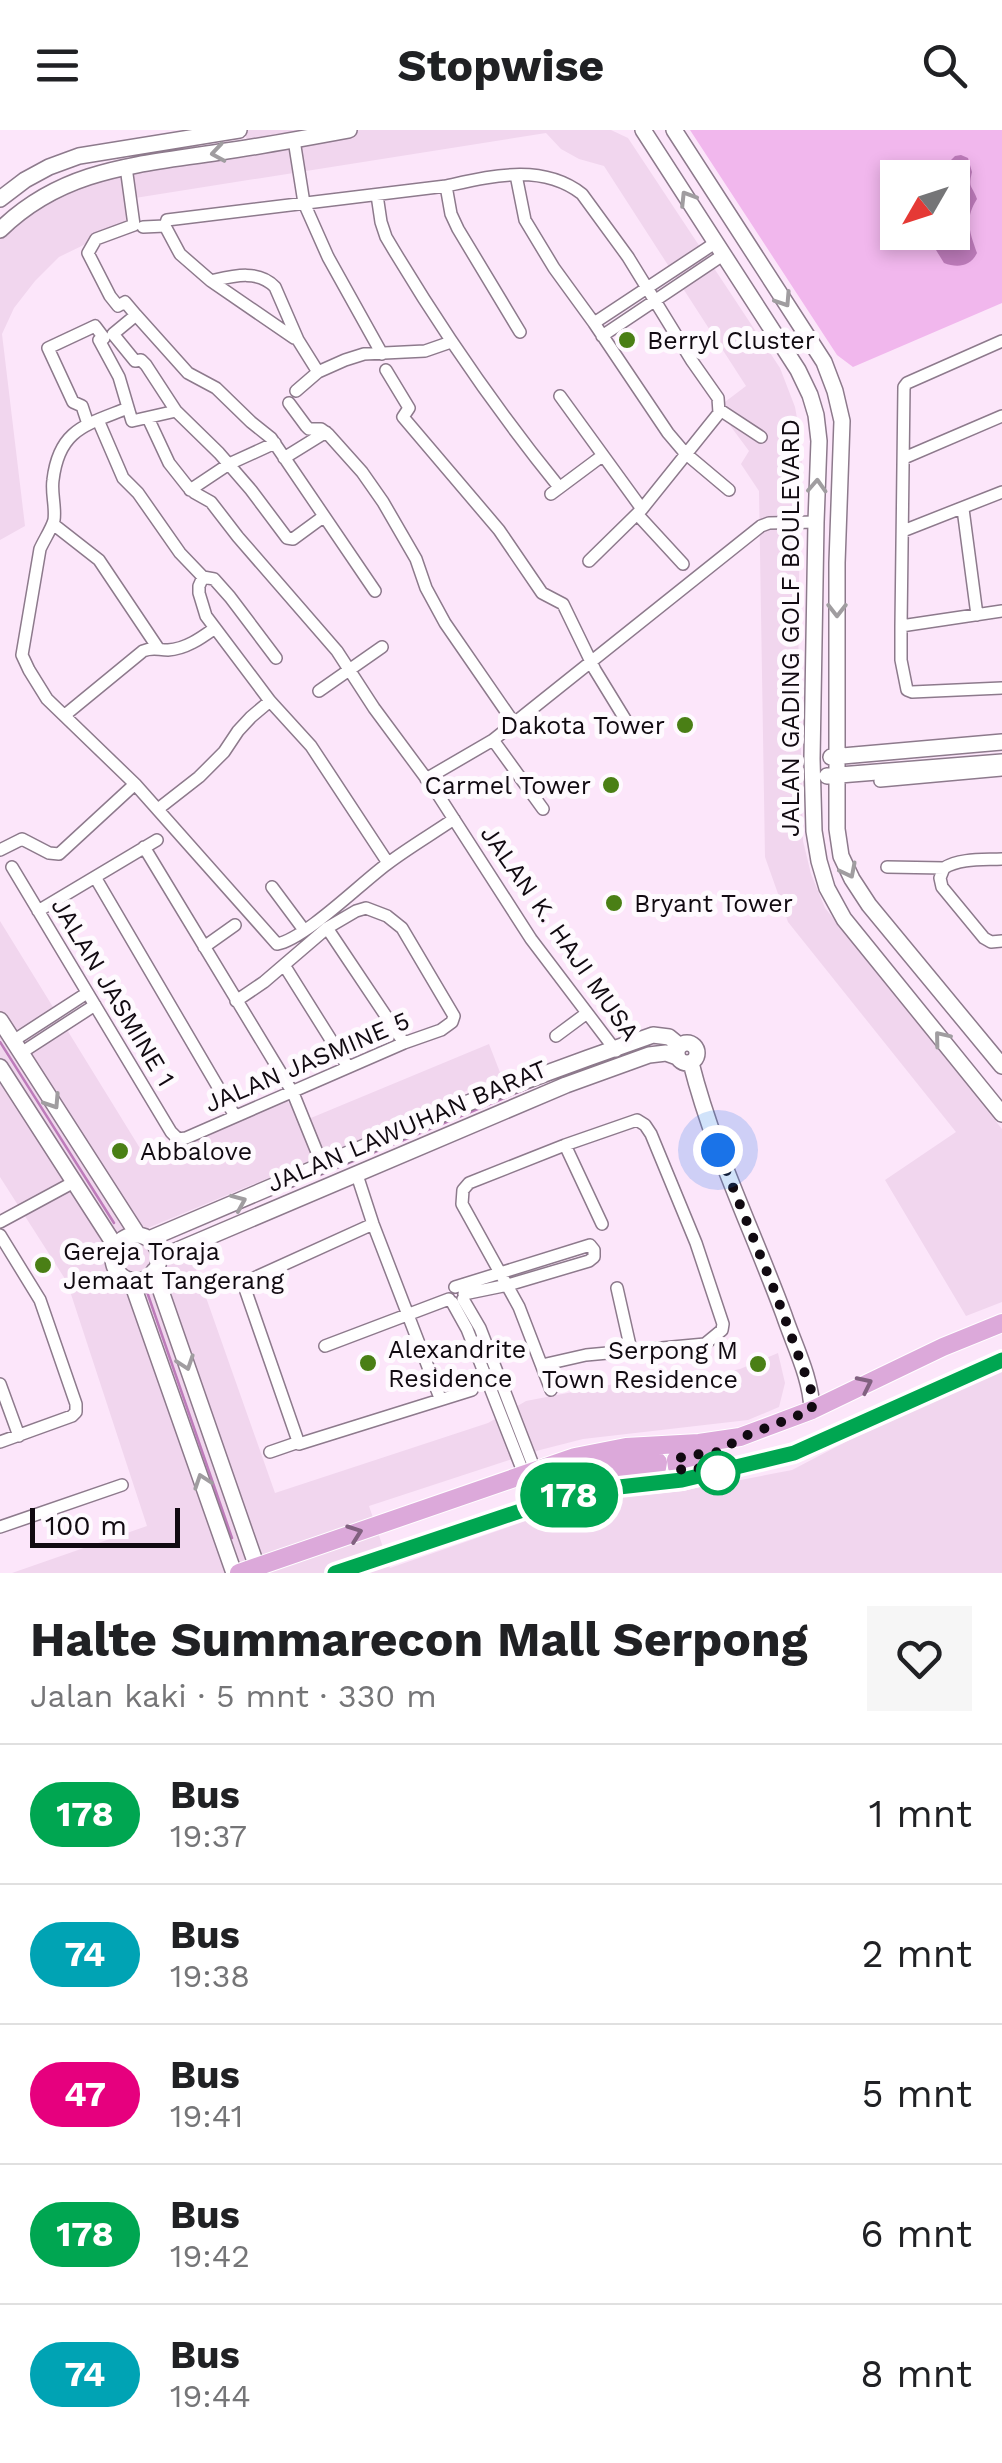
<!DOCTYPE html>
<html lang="id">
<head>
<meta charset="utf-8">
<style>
  body { margin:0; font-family:"Work Sans",sans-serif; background:#f6f6f6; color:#202124; height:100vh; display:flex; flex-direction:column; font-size:38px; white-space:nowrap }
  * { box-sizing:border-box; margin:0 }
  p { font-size:32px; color:#757577 }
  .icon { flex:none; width:55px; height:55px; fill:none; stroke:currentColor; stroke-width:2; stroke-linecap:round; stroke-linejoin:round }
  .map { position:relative; height:1443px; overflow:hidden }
  .sheet { display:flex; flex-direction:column; background:#fff; flex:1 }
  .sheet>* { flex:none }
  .badge { padding:0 20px; border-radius:32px; font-size:35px; line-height:65px }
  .needle { width:65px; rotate:231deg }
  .controls { position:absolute; left:880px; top:30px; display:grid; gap:20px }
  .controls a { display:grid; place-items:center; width:90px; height:90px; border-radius:0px; background:#fff; box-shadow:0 5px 15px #0003; font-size:50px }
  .scale { position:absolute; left:30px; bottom:25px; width:150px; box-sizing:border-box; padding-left:10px; border:5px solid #110a11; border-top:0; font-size:28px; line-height:35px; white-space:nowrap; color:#110a11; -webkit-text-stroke:8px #fefafe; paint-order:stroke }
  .you { position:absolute; width:50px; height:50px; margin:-25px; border:8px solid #fff; border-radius:50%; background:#1a73e8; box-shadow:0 0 0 15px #1a73e833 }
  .map>.badge { position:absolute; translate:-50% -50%; box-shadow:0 0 0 5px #fff }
  .round { display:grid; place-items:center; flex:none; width:105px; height:105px; border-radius:0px; background:#f6f6f6 }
  .summary { display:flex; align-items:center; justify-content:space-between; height:170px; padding:0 30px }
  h1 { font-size:48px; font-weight:700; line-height:75px }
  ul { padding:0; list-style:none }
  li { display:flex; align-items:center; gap:30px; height:140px; padding:0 30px; border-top:2px solid #e0e0e0 }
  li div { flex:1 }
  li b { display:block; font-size:38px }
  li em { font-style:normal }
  li .badge { min-width:110px; font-weight:700; text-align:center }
  header { display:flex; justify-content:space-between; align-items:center; height:130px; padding:0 30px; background:#fff; font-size:45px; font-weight:700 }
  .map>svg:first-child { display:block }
  .built { fill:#f1d6ee }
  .green { fill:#f1b7ed; fill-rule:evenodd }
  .water { fill:#bd7bba }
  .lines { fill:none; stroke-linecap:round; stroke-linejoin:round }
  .stream { stroke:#bd7bba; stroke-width:2.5 }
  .street-casing { stroke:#8d7a8c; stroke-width:14 }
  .secondary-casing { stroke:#8d7a8c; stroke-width:18 }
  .primary-casing { stroke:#fff; stroke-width:20 }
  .street { stroke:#fff; stroke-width:11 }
  .secondary { stroke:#fff; stroke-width:15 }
  .primary { stroke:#dca9da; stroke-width:18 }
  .oneway { stroke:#a09da0 }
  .oneway2 { stroke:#816180 }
  .line-casing { stroke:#fff; stroke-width:22 }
  .line { stroke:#00a651; stroke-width:15 }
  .walk { stroke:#110a11; stroke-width:10; stroke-dasharray:0 18 }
  .poi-dot { fill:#4a7f15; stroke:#fefafe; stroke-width:4 }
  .stop-dot { fill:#fff; stroke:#00a651; stroke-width:5 }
  .labels { text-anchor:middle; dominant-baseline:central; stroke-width:10; stroke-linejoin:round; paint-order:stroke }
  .poi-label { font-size:25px; fill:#110a11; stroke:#fefafe; text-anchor:start }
  .street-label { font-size:25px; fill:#110a11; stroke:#fefafe }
</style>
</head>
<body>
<header><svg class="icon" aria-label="menu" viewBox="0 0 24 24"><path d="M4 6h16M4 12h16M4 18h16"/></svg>Stopwise<svg class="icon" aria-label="search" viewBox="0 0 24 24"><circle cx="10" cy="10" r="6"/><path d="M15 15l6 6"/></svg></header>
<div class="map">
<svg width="1002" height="1443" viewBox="0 0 1002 1443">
  <rect width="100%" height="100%" fill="#fce6fa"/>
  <path class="built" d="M 243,0 L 611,0 L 628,8 L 780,238 L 795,277 L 802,316 L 798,494 L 803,711 L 811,744 L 825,778 L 1002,999 L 1002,1172 L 966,1186 L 885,1050 L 956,1002 L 788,792 L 765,727 L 759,361 L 741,334 L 749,321 L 717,278 L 746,256 L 604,36 L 579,29 L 561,19 L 546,3 L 135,68 L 130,37 L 250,16 Z
    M 119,38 L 130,86 L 129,93 L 59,127 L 35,151 L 14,178 L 2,204 L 25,396 L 0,410 L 0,102 L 34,72 Z
    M 0,791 L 146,1028 L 286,970 L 306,990 L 489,914 L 501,945 L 355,1012 L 143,1100 L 158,1136 L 190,1122 L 275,1363 L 488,1293 L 526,1271 L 614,1254 L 677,1252 L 740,1239 L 778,1223 L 785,1253 L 779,1277 L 748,1290 L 583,1309 L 540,1320 L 369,1376 L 390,1438 L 589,1369 L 639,1360 L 704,1357 L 792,1340 L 903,1282 L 1002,1237 L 1002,1443 L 12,1443 L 147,1396 L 67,1152 L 0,1047 Z"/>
  <path class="green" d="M 690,0 L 1002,0 L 1002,173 L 853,237 L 837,225 ZM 898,48 L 952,48 L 952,102 L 898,102 Z"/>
  <path class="water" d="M 955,26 L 961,25 L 968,28 L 972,42 C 968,59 972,55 977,69 C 964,89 970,103 977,123 C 970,137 957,138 944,133 L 936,120 L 940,103 L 952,102 L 953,53 L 959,56 L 960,69 L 965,70 L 968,67 L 965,49 C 958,47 949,42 948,33 Z"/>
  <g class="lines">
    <path class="stream" d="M 0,912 L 114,1093
      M 291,1057 L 533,956
      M 145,1156 L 232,1408"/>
    <defs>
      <path id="street" d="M 294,10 L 304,73 L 328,127 L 382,224
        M 126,37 L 134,95 L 96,109 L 88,123 L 110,166 L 118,176 L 125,172 L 136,185 L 113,204 L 135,231 L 141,230 L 146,235 L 176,281 L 219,323 L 251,360 L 287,408 L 293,409 L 323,387
        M 516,45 L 525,90 L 554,138 L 594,193 L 668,303 L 685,323 L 729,360
        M 446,56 L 451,84 L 458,99 L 520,202
        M 377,65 L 381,92 L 386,107 C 438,195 495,278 559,357
        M 143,97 L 165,96
        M 211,151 L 294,208
        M 136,185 L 188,243 L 216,258 L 251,292 L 271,308 L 375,461
        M 594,193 L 715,113
        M 602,206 L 723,125
        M 1002,211 L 907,253 L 904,257 L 901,496 L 901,530 L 907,560 L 912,562 L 1002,558
        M 386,240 L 409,278 L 403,287 L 499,400 L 542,463 L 563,474 L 595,540 L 625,589
        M 318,242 L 298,210 L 275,157 C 258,139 233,146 211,151 L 180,124 L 165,96 L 167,90 L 446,56 C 492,46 542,33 582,64 L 628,127 L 692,231 L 718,268 L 719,283 L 642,379 L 589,431
        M 296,261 L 318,242 L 345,230 L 364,224 L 425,221 L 451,212
        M 560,266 L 642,379
        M 289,273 L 306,296 L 309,299 L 321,299 L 328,304 L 362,342 L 383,372 L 416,429 L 426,458 L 445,493 L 514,593
        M 128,278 C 86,295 59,299 53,350 C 51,363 56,377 54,390 C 52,398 44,410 40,419 L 22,525 L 29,540 L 47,569 L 135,654 L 277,814 C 305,809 361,753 387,734 C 408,718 432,704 454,689
        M 720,280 L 761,307
        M 148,288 L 169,333 L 188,357 L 195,363 L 211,372 L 238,407 L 337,521 L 374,578 L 437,663 L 531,809 L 616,921
        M 98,290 L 123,348 L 138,363 L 180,423 L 203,447 L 214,449 L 230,467 L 276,528
        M 88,294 L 82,276 L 73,272 L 48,218 L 95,196 L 104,208 L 99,210 L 119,247 L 132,291 L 176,281
        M 284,328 L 326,302
        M 904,328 L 1002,286
        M 190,360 L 229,334 L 275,313
        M 551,364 L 602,326
        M 963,379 L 977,485
        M 637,384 L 683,434
        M 53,394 L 99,430 L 158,518
        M 903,401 L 1002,362
        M 203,447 L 199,456 L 199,463 L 206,486 L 270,571 L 311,616 L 388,733
        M 901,496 L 1002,481
        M 319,561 L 382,517
        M 65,585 L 143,521 C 153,517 158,520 168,520 C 186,519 201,508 215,498
        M 493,610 L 543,679
        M 426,649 L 493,610 L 761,396 L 769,393 L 816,392
        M 880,651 L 1002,640
        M 158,679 L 199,647 L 224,622 L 238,601 L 251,587 L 270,571
        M 144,717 L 293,963 L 323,1037
        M 0,720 L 22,709 L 49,723 L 59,724 L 135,654
        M 12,737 L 171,1002 L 178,1009 L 186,1008 L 404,913 L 441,900 L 452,892 L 454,886 L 402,798 L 387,786 L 366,778 L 356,781 L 327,798 L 264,852 L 236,871
        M 887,737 L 944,738 C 960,728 983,730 1002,729
        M 944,738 L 940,748 L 942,757 L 984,808 L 991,812 L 1002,811
        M 95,747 L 235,986
        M 272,757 L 304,800
        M 38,781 L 157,710
        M 327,798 L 404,913
        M 204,817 L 235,795
        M 284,835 L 348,937
        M 556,906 L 587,883
        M 13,911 L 87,863
        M 21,923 L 95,875
        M 565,1015 L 602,1094
        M 357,1045 L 373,1094 L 440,1268
        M 0,1092 L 74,1052
        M 373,1094 L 243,1153 L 299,1314 L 472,1260
        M 0,1105 L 40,1170 L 76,1274 L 76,1282 L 72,1286 L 0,1312
        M 455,1157 L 590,1115 L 594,1120 L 594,1127 L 589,1131 L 508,1155 L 464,1164
        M 617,1158 L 631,1220
        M 463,1169 L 480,1198 L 535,1340
        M 452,1172 L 467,1199 L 524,1344
        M 325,1216 L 449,1169
        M 542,1235 L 586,1225 L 705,1214 L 722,1200 L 723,1194 L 696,1113 L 651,1004 L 645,995 L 637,990 L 565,1015 L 469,1053 L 463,1060 L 462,1074 L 519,1177 L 551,1260
        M 0,1254 L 19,1306
        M 270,1322 L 299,1312
        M 0,1397 L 122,1355"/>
      <path id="secondary" d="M 643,0 L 798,240 L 810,265 L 816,285 L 819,311 L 816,392 L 812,629 L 814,701 L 819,731 L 827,758 L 844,789 L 1002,984
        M 674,0 L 824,232 L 835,261 L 842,291 L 837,433 L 837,699 L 841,726 L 852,749 L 869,775 L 1002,936
        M 0,69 L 25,50 L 49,37 L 79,26 L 239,0
        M 0,100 C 63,38 138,35 220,22 C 263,16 306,8 349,0
        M 831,627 L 1002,612
        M 827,646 L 1002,632
        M 0,890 L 138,1105
        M677 923a10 10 0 1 1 20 0a10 10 0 1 1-20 0Z
        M 691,933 C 713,1020 753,1101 784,1185 C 794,1215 811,1247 812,1280
        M 0,937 L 116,1117
        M113 1128a23 23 0 1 1 46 0a23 23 0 1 1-46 0Z
        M 149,1109 L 487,965 L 588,928 L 653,905 L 669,907 L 680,916
        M 159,1128 L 566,955 L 649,925 L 666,923 L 677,927
        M 154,1141 L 257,1437
        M 131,1150 L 234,1443"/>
      <path id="primary" d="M 580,1328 C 605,1338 625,1327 651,1326 L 658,1332 L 657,1338 C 648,1341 641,1340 631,1341 C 620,1342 610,1349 600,1355
        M 700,1338 L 685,1341 L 677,1337 L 676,1330 L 684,1326 L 708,1324
        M 239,1443 L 575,1327 L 626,1317 L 699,1313 L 740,1307 L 812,1280 L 943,1217 L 1002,1193
        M 335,1443 L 565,1366 L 592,1360 L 682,1351 L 794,1323 L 1002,1230"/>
    </defs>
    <use href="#street" class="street-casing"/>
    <use href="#secondary" class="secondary-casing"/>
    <use href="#primary" class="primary-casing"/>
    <use href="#street" class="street"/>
    <use href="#secondary" class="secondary"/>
    <use href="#primary" class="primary"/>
  </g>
  <defs><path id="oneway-chevron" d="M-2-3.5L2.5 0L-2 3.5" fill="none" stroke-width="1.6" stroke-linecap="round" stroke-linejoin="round" transform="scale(2.5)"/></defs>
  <g class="oneway">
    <use href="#oneway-chevron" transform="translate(218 23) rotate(171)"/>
    <use href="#oneway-chevron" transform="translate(687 68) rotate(-122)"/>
    <use href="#oneway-chevron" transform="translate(784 170) rotate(57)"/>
    <use href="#oneway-chevron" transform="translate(817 356) rotate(-87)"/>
    <use href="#oneway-chevron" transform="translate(837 480) rotate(90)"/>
    <use href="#oneway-chevron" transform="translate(849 741) rotate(63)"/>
    <use href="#oneway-chevron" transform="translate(941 908) rotate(-129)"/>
    <use href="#oneway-chevron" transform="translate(53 972) rotate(57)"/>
    <use href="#oneway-chevron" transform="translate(239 1072) rotate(-23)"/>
    <use href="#oneway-chevron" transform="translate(186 1233) rotate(71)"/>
    <use href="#oneway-chevron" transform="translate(202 1351) rotate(-109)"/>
  </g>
  <g class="oneway2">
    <use href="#oneway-chevron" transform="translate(865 1254) rotate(-26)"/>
    <use href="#oneway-chevron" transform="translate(355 1403) rotate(-20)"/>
  </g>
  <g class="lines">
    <defs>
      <path id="line" d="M 335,1443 L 565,1366 L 592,1360 L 682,1350 L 794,1323 L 1002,1230"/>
    </defs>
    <use href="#line" class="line-casing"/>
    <use href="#line" class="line"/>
    <path class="walk" d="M 718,1343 L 722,1332 L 693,1340 L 685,1341 L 677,1338 L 676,1330 L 684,1326 L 719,1322 L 740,1308 L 812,1280 L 811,1260 L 777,1167 L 718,1020"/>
  </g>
  <g class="poi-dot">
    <circle cx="627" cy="210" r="10"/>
    <circle cx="685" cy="595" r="10"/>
    <circle cx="611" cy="655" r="10"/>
    <circle cx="614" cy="773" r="10"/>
    <circle cx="120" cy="1021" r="10"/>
    <circle cx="43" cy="1135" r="10"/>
    <circle cx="368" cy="1233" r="10"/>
    <circle cx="758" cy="1234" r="10"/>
  </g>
  <circle class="stop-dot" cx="718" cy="1343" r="20"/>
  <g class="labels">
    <g class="poi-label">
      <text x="647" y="210">Berryl Cluster</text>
      <text x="665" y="595" text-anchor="end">Dakota Tower</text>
      <text x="591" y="655" text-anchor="end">Carmel Tower</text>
      <text x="634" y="773">Bryant Tower</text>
      <text x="140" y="1021">Abbalove</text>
      <text x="63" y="1121">Gereja Toraja<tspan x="63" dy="29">Jemaat Tangerang</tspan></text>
      <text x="388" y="1219">Alexandrite<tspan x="388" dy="29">Residence</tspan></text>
      <text x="738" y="1220" text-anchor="end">Serpong M<tspan x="738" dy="29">Town Residence</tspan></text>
    </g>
    <g class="street-label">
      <text transform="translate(790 498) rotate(-90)">JALAN GADING GOLF BOULEVARD</text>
      <text transform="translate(560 803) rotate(55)">JALAN K. HAJI MUSA</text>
      <text transform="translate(113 862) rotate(59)">JALAN JASMINE 1</text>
      <text transform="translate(307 932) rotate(-23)">JALAN JASMINE 5</text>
      <text transform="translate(407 996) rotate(-23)">JALAN LAWUHAN BARAT</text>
    </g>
  </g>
</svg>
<div class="controls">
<a><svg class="needle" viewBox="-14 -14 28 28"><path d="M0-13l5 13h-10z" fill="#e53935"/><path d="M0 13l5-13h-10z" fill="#757577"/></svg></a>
</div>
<div class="scale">100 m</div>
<div class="you" style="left:718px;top:1020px"></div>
<b class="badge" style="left:569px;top:1365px;background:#00a651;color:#fff">178</b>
</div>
<section class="sheet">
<div class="summary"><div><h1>Halte Summarecon Mall Serpong</h1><p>Jalan kaki · 5 mnt · 330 m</p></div><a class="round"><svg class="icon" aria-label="heart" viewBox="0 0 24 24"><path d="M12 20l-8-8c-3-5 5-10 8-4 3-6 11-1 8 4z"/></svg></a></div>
<ul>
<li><span class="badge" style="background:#00a651;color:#fff">178</span><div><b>Bus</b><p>19:37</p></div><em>1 mnt</em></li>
<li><span class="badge" style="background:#00a3b4;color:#fff">74</span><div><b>Bus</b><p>19:38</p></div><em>2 mnt</em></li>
<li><span class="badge" style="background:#e6007e;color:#fff">47</span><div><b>Bus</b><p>19:41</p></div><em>5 mnt</em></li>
<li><span class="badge" style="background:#00a651;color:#fff">178</span><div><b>Bus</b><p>19:42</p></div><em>6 mnt</em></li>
<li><span class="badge" style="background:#00a3b4;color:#fff">74</span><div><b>Bus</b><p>19:44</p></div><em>8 mnt</em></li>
</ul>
</section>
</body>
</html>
